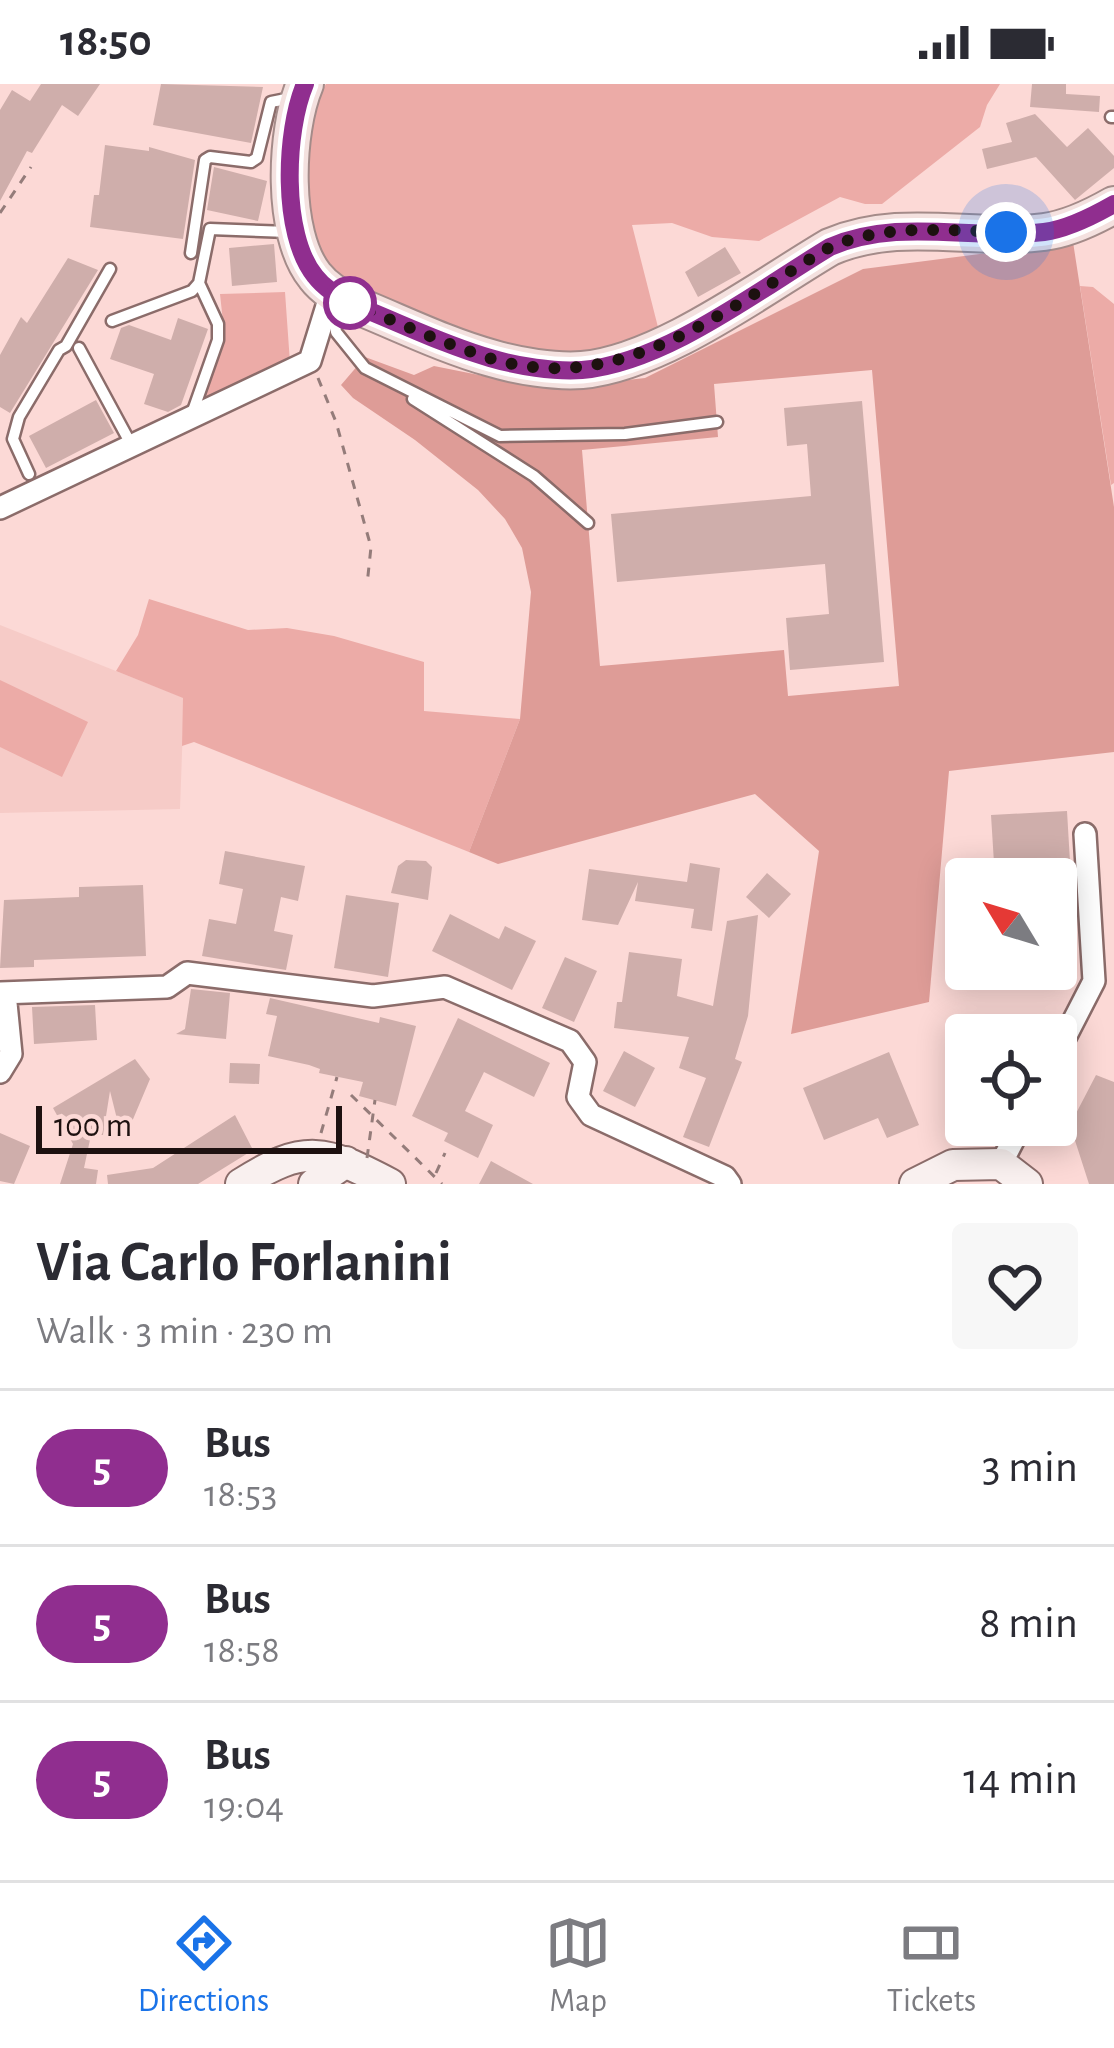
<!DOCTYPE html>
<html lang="en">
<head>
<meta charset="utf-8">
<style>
  body { margin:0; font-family:"Alegreya Sans",sans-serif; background:#f7f7f7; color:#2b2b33; height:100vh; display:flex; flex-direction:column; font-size:45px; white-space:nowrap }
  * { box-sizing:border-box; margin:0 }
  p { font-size:39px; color:#7c7c81 }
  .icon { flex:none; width:66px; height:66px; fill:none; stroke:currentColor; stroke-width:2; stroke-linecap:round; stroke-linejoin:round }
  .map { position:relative; height:1100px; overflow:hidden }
  .drawer { display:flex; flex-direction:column; background:#fff; flex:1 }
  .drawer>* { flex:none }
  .badge { padding:0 24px; border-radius:39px; font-size:42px; line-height:78px }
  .needle { width:78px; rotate:308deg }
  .controls { position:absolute; left:945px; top:774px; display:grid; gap:24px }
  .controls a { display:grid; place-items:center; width:132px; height:132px; border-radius:12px; background:#fff; box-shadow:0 6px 30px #0003; font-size:60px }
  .scale { position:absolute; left:36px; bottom:30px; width:306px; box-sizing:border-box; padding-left:12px; border:6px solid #1d1110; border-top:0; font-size:33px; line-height:42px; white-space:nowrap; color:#1d1110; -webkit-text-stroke:9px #fcd9d6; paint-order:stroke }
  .you { position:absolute; width:60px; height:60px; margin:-30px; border:9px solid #fff; border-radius:50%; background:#1a73e8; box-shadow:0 0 0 18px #1a73e833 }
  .map>.badge { position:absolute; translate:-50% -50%; box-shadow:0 0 0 6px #fff }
  .round { display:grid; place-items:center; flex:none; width:126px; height:126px; border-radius:12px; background:#f7f7f7 }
  .headline { display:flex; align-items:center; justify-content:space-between; height:204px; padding:0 36px }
  h1 { font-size:57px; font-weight:700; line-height:90px }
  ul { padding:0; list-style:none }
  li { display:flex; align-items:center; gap:36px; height:156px; padding:0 36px; border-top:3px solid #e1e1e2 }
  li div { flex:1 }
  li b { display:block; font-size:45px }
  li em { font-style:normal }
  li .badge { min-width:132px; font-weight:700; text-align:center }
  .status { display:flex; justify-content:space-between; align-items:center; height:84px; padding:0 60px; background:#fff; direction:ltr }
  .status svg { height:33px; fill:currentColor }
  .tab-bar { display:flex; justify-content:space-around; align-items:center; height:168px; border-top:3px solid #e1e1e2; background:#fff; font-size:33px; color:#7c7c81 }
  .tab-bar a { display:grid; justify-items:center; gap:6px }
  .tab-bar .active { color:#1a73e8 }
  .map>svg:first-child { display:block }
  .built { fill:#f6cbc7 }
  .green { fill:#ecaba7 }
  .forest { fill:#de9c97; fill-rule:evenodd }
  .building { fill:#cfaeab }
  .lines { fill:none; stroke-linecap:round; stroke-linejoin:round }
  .lane-casing { stroke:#8b6c6a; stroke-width:15 }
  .street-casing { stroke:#8b6c6a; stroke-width:26 }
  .secondary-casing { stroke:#8b6c6a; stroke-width:34 }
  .primary-casing { stroke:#a48b89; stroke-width:40 }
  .path { stroke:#947c7a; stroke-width:3; stroke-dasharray:9 9; stroke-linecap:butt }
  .lane { stroke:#fff; stroke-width:10 }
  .street { stroke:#fff; stroke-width:21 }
  .secondary { stroke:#f9f0ef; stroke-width:30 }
  .primary { stroke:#f4e1df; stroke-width:36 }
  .path-bridge { stroke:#947c7a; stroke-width:3; stroke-dasharray:9 9; stroke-linecap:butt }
  .line-casing { stroke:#fff; stroke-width:27 }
  .line { stroke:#902e8f; stroke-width:18 }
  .walk { stroke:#1d1110; stroke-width:12; stroke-dasharray:0 21.6 }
  .stop-dot { fill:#fff; stroke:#902e8f; stroke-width:6 }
</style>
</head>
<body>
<div class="status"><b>18:50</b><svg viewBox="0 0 49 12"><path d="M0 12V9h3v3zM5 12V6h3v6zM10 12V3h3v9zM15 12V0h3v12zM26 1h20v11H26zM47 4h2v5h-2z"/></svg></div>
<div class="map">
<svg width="1114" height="1100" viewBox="0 0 1114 1100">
  <rect width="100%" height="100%" fill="#fcd9d6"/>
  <path class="built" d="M 0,541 L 184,614 L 180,725 L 0,729 Z"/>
  <path class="green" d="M 326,0 L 1000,0 L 987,21 L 980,43 L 882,120 L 865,120 L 840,113 L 759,157 L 712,153 L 672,139 L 632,141 L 660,251 L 573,279 L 481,261 L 319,187 L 304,133 L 310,26 Z
    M 1080,202 L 1093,203 L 1114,220 L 1114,399 L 1111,401 Z
    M 285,208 L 290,279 L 200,324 L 225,256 L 220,210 Z
    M 149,515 L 248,546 L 287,544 L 334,552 L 424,578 L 424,627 L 520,635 L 469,768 L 194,658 L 182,662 L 183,614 L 116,587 L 138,551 Z
    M 0,596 L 88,638 L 62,693 L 0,663 Z"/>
  <path class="forest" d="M 1073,158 L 1114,423 L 1114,668 L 949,687 L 929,918 L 791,950 L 819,767 L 755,710 L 498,780 L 469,768 L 520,635 L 531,508 L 522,464 L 505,435 L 478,406 L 415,356 L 353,314 L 341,301 L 365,273 L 414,291 L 434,282 L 549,305 L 645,294 L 863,185 ZM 872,286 L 899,602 L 788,612 L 784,566 L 600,582 L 582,366 L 718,353 L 714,300 Z"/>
  <path class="building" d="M 41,0 L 100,0 L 78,32 L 62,21 L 32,69 L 27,67 L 0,117 L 0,26 L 12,6 L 30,17 Z
    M 161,0 L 263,3 L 251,59 L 153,41 Z
    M 1032,0 L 1066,0 L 1066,10 L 1100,12 L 1099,28 L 1030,23 Z
    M 1035,30 L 1067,63 L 1088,44 L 1114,72 L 1114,84 L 1075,116 L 1036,73 L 987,85 L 982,65 L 1012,58 L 1006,39 Z
    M 105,61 L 149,67 L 149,63 L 195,76 L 183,155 L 90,143 L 94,111 L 99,111 Z
    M 214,83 L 267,97 L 258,137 L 207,126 Z
    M 274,160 L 277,198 L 232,202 L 229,164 Z
    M 725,163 L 741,189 L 698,213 L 685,188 Z
    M 68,174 L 98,186 L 10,329 L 0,323 L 0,271 L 21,233 L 27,239 Z
    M 178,234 L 208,245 L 181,321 L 168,328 L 144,320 L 154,290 L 110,275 L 121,244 L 129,241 L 171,256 Z
    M 96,316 L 114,349 L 46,384 L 29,352 Z
    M 862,317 L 884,578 L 790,586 L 786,534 L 829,530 L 825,480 L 617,498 L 611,430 L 811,412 L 807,360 L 787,362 L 784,324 Z
    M 1067,727 L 1071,795 L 995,795 L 991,731 Z
    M 225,767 L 305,782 L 298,817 L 281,813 L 274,847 L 293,851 L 286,886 L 202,872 L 209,835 L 236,840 L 243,805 L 219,800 Z
    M 406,776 L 426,777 L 432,783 L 428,816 L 391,809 L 398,782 Z
    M 690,779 L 720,784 L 712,847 L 691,844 L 694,825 L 635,817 L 638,798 L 618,841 L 582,836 L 589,785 L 687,798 Z
    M 767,789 L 791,810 L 769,834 L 746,813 Z
    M 143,801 L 146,872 L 34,876 L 34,883 L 0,884 L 4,816 L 79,813 L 79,803 Z
    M 346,811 L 399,819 L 388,893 L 334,884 Z
    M 1056,816 L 1068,816 L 1075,897 L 1003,903 L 1002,885 L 1056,885 Z
    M 450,830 L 499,855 L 505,842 L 536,857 L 512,906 L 432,867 Z
    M 758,831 L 748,932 L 735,975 L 742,978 L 709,1063 L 683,1053 L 706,994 L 679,984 L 689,953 L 614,944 L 617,918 L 622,918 L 629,868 L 682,875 L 677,912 L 713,922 L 727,837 Z
    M 565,873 L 597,887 L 574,938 L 542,924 Z
    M 191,905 L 230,909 L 226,955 L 176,950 L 185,945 Z
    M 270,914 L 379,939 L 380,933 L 416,942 L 396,1022 L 359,1012 L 363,998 L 319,989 L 320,985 L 309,981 L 268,972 L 277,932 L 266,930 Z
    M 95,921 L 97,956 L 34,960 L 32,923 Z
    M 458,934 L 550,979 L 534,1013 L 484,988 L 465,1027 L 493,1041 L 478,1074 L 444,1057 L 448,1049 L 412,1032 Z
    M 624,967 L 655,984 L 635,1023 L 603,1007 Z
    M 889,968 L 919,1041 L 887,1054 L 878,1034 L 824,1056 L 803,1004 Z
    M 135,975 L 150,995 L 131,1040 L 120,1047 L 110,1007 L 103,1051 L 91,1051 L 84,1084 L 98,1086 L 96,1100 L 60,1100 L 73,1060 L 53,1024 Z
    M 230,979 L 260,980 L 259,1000 L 229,999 Z
    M 1096,991 L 1114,998 L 1114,1100 L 1089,1100 L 1070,1041 Z
    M 235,1031 L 253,1066 L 198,1100 L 108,1100 L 107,1091 L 153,1084 Z
    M 0,1049 L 30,1062 L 14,1100 L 0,1097 Z
    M 491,1077 L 533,1100 L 479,1100 Z"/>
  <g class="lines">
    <defs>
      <path id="lane" d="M 1111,33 L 1114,33
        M 191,169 L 205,76 L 210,73 L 251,78 L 257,74 L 271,18 L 291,14
        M 333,224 L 336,248 L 365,284 L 500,352 L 625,350 L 717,338
        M 112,237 L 192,207 L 199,199 L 210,145 L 288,148
        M 79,264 L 132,362
        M 413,315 L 534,392 L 588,439
        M 194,324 L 218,256 L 218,240 L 199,199
        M 29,390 L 13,355 L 19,333 L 59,266 L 66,262 L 110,185"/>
      <path id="street" d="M 0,424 L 310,277 L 331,209
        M 0,909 L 167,903 L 187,889 L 373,912 L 445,903 L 570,957 L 585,978 L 578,1013 L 591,1031 L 725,1093 L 730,1100
        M 1056,971 L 1094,897 L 1085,750
        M 0,988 L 11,970 L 5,909
        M 1001,1080 L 1021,1041"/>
      <path id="secondary" d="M 241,1100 C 305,1059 325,1066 390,1100
        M 314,1100 L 346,1078
        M 915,1100 L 953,1081 L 1001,1080 L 1027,1100"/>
      <path id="primary" d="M 305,0 C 285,47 281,150 315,192 C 325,205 338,212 353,220 C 398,238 444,261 491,274 C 518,282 554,288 582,286 C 661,279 762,203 830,163 C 900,133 972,157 1044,148 C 1068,145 1093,133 1114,121"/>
    </defs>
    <use href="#lane" class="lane-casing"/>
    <use href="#street" class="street-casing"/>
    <use href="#secondary" class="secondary-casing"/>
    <use href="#primary" class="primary-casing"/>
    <path class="path" d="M 0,129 L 31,83
      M 318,294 L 336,338 L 371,463 L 367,501
      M 351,1011 L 442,1100
      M 321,1049 L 337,993
      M 436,1089 L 445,1069"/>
    <use href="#lane" class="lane"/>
    <use href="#street" class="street"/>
    <use href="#secondary" class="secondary"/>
    <use href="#primary" class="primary"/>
    <path class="path-bridge" d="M 367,1074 L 375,1016"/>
  </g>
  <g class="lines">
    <defs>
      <path id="line" d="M 305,0 C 285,47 281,150 315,192 C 325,205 338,212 352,220 C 398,238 444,261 490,274 C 517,282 554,288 582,286 C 665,279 760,205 830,163 C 900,133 972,157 1044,148 C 1068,145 1093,132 1114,120"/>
    </defs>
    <use href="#line" class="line-casing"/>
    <use href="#line" class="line"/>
    <path class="walk" d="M 350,219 C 395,237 440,258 486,273 C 617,316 724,226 830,163 C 886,139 947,147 1006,148"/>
  </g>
  <circle class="stop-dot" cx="350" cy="219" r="24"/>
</svg>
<div class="controls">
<a><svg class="needle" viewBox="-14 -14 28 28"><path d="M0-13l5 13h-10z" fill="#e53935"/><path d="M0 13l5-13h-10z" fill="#7c7c81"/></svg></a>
<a><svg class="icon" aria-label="locate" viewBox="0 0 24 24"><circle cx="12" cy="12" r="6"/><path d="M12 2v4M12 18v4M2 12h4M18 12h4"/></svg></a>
</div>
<div class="scale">100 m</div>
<div class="you" style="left:1006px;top:148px"></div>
</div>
<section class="drawer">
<div class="headline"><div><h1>Via Carlo Forlanini</h1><p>Walk · 3 min · 230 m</p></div><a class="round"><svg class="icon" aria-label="heart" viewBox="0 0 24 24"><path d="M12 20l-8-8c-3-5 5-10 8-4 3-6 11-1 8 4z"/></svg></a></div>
<ul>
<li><span class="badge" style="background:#902e8f;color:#fff">5</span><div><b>Bus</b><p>18:53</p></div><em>3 min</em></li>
<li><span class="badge" style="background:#902e8f;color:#fff">5</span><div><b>Bus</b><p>18:58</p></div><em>8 min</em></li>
<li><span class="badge" style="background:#902e8f;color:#fff">5</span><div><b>Bus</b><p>19:04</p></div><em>14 min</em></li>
</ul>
</section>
<nav class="tab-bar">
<a class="active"><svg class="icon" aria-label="directions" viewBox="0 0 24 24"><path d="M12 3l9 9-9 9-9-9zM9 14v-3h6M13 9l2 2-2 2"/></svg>Directions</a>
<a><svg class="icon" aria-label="map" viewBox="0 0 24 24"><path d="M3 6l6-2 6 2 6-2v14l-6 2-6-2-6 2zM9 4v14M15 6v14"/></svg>Map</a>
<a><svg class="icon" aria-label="tickets" viewBox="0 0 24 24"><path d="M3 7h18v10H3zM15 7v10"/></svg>Tickets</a>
</nav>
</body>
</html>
